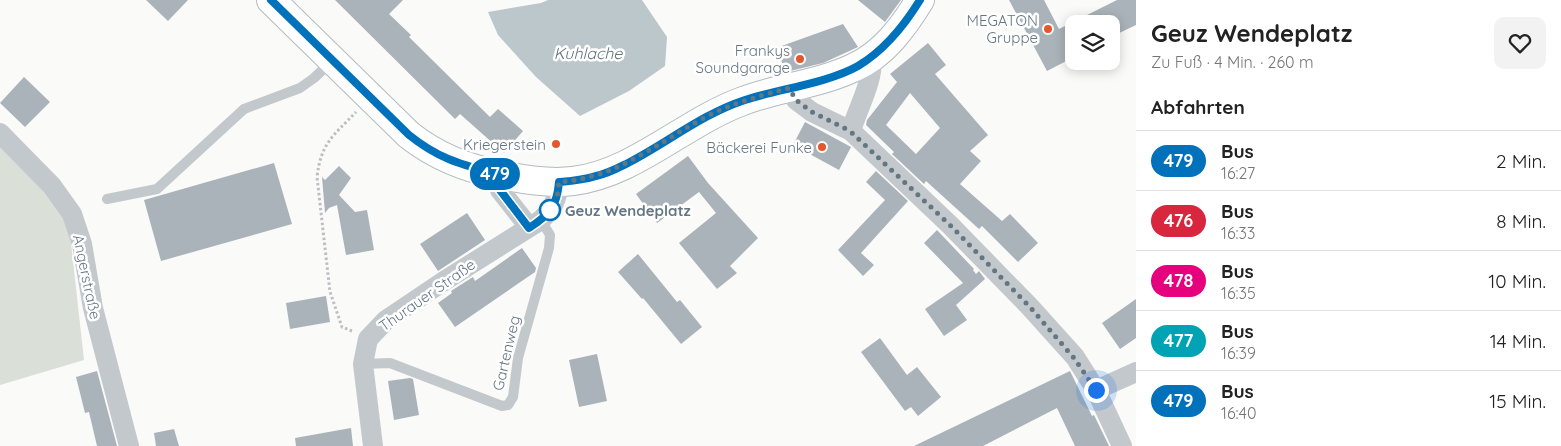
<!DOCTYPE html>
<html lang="de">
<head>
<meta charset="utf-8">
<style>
  body { margin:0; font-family:Quicksand,sans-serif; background:#f2f2f2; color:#222; height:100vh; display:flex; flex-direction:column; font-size:19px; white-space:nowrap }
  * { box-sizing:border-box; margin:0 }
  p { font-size:16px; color:#767676 }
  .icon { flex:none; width:28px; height:28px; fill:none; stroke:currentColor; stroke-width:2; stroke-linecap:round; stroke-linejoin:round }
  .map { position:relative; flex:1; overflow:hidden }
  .panel { display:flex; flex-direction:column; background:#fff; width:425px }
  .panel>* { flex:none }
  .badge { padding:0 10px; border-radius:16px; font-size:18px; line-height:32px }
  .controls { position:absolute; left:1065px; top:15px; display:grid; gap:10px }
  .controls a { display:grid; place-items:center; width:55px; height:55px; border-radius:10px; background:#fff; box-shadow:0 2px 12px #0003; font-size:25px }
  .you { position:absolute; width:25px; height:25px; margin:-12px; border:4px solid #fff; border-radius:50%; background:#1a73e8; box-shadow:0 0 0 8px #1a73e833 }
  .map>.badge { position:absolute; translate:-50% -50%; box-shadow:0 0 0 2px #fff }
  h2 { padding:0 15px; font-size:19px; line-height:45px }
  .round { display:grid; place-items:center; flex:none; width:52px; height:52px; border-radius:10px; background:#f2f2f2 }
  .head { display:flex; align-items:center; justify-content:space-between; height:85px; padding:0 15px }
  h1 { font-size:24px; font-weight:700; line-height:38px }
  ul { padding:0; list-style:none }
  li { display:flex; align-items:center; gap:15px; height:60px; padding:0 15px; border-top:1px solid #e0e0e0 }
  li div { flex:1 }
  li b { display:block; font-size:19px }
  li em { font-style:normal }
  li .badge { min-width:55px; font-weight:700; text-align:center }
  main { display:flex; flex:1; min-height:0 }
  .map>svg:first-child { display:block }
  .green { fill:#dadfd7 }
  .water { fill:#bbc7cb }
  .building { fill:#aab3b9; fill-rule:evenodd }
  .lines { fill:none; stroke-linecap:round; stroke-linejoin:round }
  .secondary-casing { stroke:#b3babf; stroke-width:30 }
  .path { stroke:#bbbfc2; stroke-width:3; stroke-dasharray:2.5 2.5; stroke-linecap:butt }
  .lane { stroke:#c3c8cc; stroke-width:10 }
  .street { stroke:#c3c8cc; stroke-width:20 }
  .secondary { stroke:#fff; stroke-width:28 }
  .line-casing { stroke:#fff; stroke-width:11 }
  .line { stroke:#0072bc; stroke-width:8 }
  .walk { stroke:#657683; stroke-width:5; stroke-dasharray:0 9 }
  .poi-dot { fill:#e4572e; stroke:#fff; stroke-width:2 }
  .stop-dot { fill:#fff; stroke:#0072bc; stroke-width:2.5 }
  .labels { text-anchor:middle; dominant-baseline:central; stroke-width:5; stroke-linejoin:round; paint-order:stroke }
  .poi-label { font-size:15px; fill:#657683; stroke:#fff; text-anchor:end }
  .stop-label { font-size:15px; font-weight:bold; fill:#657683; stroke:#fff; text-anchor:start }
  .street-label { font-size:15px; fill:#657683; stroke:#fff }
  .water-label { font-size:16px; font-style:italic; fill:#60757c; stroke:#fff }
</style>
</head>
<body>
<main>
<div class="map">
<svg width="1136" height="446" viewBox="0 0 1136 446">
  <rect width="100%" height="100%" fill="#fafaf8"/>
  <path class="green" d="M 0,145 L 68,216 L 84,360 L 0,385 Z"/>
  <path class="water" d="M 548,0 L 642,0 L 667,37 L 665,66 L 629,91 L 580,116 L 536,77 L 498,35 L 488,12 L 541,3 Z"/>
  <path class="building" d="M 146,0 L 188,0 L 168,21 Z
    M 335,0 L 403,0 L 389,14 L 411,35 L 409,37 L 490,117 L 498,109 L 523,131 L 504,153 L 460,114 L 455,119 Z
    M 858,0 L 901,0 L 885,22 Z
    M 1009,0 L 1044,0 L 1059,29 L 1117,0 L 1136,0 L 1136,25 L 1111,37 L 1111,24 L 1074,24 L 1074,57 L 1047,71 Z
    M 843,24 L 858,47 L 823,63 L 786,72 L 776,48 Z
    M 928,43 L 946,65 L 935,74 L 988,135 L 970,151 L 981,161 L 960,184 L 1002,221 L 1010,214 L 1038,243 L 1018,262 L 982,226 L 979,229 L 926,181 L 924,184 L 892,154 L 894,152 L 866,125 L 867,120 L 897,82 L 890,74 ZM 910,93 L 940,128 L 916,154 L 886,125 Z
    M 24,77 L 50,102 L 25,127 L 0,103 Z
    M 805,122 L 851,147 L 839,170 L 793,145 Z
    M 688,156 L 708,183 L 758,238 L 730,266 L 737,273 L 717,289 L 679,243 L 716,213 L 699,192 L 657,223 L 636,194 Z
    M 274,163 L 292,224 L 161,261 L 144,200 Z
    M 339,166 L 351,178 L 339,195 L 355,212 L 367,210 L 374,250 L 346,255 L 337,205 L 329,208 L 325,213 L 322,177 L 325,180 Z
    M 876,171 L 908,201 L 861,253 L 874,265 L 863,276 L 838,250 L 885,200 L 866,182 Z
    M 467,213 L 485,240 L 438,271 L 420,244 Z
    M 937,230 L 974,269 L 973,270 L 976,274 L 979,271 L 985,279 L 956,305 L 967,320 L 944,336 L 925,309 L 963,283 L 924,243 Z
    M 522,248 L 536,268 L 535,272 L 455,327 L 438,303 L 452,293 L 451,291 L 473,277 L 475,281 Z
    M 638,254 L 677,302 L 680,300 L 702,327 L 681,344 L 643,298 L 642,299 L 618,272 Z
    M 326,296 L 330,322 L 290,329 L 286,303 Z
    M 1136,299 L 1136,338 L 1120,349 L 1102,323 Z
    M 880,338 L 907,375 L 917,367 L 941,397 L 918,416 L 911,407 L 905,411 L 861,352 Z
    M 597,354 L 607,401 L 579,407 L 569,360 Z
    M 97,371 L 117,446 L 97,446 L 89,412 L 85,413 L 76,377 Z
    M 1070,371 L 1092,416 L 1094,415 L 1109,446 L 1075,446 L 1057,408 L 983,446 L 914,446 Z
    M 410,378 L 413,379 L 419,415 L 394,420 L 388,381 Z
    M 351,428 L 353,446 L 296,446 L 295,438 Z
    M 174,429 L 179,446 L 156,446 L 154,433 Z"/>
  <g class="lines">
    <defs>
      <path id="secondary" d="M 271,0 L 409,135 C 437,157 467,169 502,175 C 525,180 549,184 573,181 C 634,174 685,122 743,101 C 780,87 820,84 855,67 C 884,54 904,26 920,0"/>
    </defs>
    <use href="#secondary" class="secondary-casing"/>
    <path class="path" d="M 352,331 L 342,327 L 330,292 L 317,177 C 321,143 333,136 356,112"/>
    <path class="lane" d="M 107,199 L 157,189 L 244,109 L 300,88 L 314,78 L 332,61
      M 363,364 L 390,363 L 502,406 L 508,405 L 513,397 L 518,358 L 549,248 L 550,235 L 541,220"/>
    <path class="street" d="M 872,57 C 873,83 858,107 851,131 L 950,225 L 1030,307 L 1075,357 L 1096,390 L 1122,446
      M 789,88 L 796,100 L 812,112 L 851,131
      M 0,133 L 52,186 L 72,214 L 82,244 L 93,308 L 129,446
      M 496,174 L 500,190 L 529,227
      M 1096,390 L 1136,372
      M 373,446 L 363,364 L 368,339 L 386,320 L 444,281 L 541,220 C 554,207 557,200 559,182"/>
    <use href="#secondary" class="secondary"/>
  </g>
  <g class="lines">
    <defs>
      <path id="line" d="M 271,0 L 409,135 C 439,159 460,164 496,174 L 500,190 L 529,228 C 549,215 557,207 559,182 C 571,181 584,180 596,176 C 607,174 618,168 628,163 C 667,143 702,114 745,100 C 779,89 828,83 858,66 C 885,50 904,26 920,0"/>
    </defs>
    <use href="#line" class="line-casing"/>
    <use href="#line" class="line"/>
    <path class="walk" d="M 550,210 L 557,198 L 559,182 C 616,178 653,146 702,119 C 729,104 759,96 789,88 L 796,100 L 812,112 L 850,131 L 950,225 L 1030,307 L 1074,358 L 1096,390"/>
  </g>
  <g class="poi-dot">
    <circle cx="1048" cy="29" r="5"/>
    <circle cx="800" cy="59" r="5"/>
    <circle cx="556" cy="144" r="5"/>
    <circle cx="822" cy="147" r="5"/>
  </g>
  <circle class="stop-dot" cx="550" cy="210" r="10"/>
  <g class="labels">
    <g class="poi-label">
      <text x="1038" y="20">MEGATON<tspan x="1038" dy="17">Gruppe</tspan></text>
      <text x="790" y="50">Frankys<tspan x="790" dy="17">Soundgarage</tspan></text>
      <text x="546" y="144">Kriegerstein</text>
      <text x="812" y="147">Bäckerei Funke</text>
    </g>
    <g class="stop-label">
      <text x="565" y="210">Geuz Wendeplatz</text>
    </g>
    <g class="street-label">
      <text transform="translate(87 277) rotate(78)">Angerstraße</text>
      <text transform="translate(427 295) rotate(-35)">Thurauer Straße</text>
      <text transform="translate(506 353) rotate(-77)">Gartenweg</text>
    </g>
    <g class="water-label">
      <text x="588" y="53">Kuhlache</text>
    </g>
  </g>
</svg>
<div class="controls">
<a><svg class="icon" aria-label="layers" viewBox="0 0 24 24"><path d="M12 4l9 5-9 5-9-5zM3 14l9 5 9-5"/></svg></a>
</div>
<div class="you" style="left:1096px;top:390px"></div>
<b class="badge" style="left:495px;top:174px;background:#0072bc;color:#fff">479</b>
</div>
<section class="panel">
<div class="head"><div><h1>Geuz Wendeplatz</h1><p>Zu Fuß · 4 Min. · 260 m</p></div><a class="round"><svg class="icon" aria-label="heart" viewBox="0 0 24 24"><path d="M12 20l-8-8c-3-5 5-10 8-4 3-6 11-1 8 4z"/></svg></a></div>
<h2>Abfahrten</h2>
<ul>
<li><span class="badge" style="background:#0072bc;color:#fff">479</span><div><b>Bus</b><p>16:27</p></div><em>2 Min.</em></li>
<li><span class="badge" style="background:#d7263d;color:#fff">476</span><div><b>Bus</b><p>16:33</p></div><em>8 Min.</em></li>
<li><span class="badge" style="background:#e6007e;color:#fff">478</span><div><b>Bus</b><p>16:35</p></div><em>10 Min.</em></li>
<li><span class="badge" style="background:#00a3b4;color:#fff">477</span><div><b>Bus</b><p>16:39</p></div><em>14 Min.</em></li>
<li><span class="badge" style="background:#0072bc;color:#fff">479</span><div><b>Bus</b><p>16:40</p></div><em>15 Min.</em></li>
</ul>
</section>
</main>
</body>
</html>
